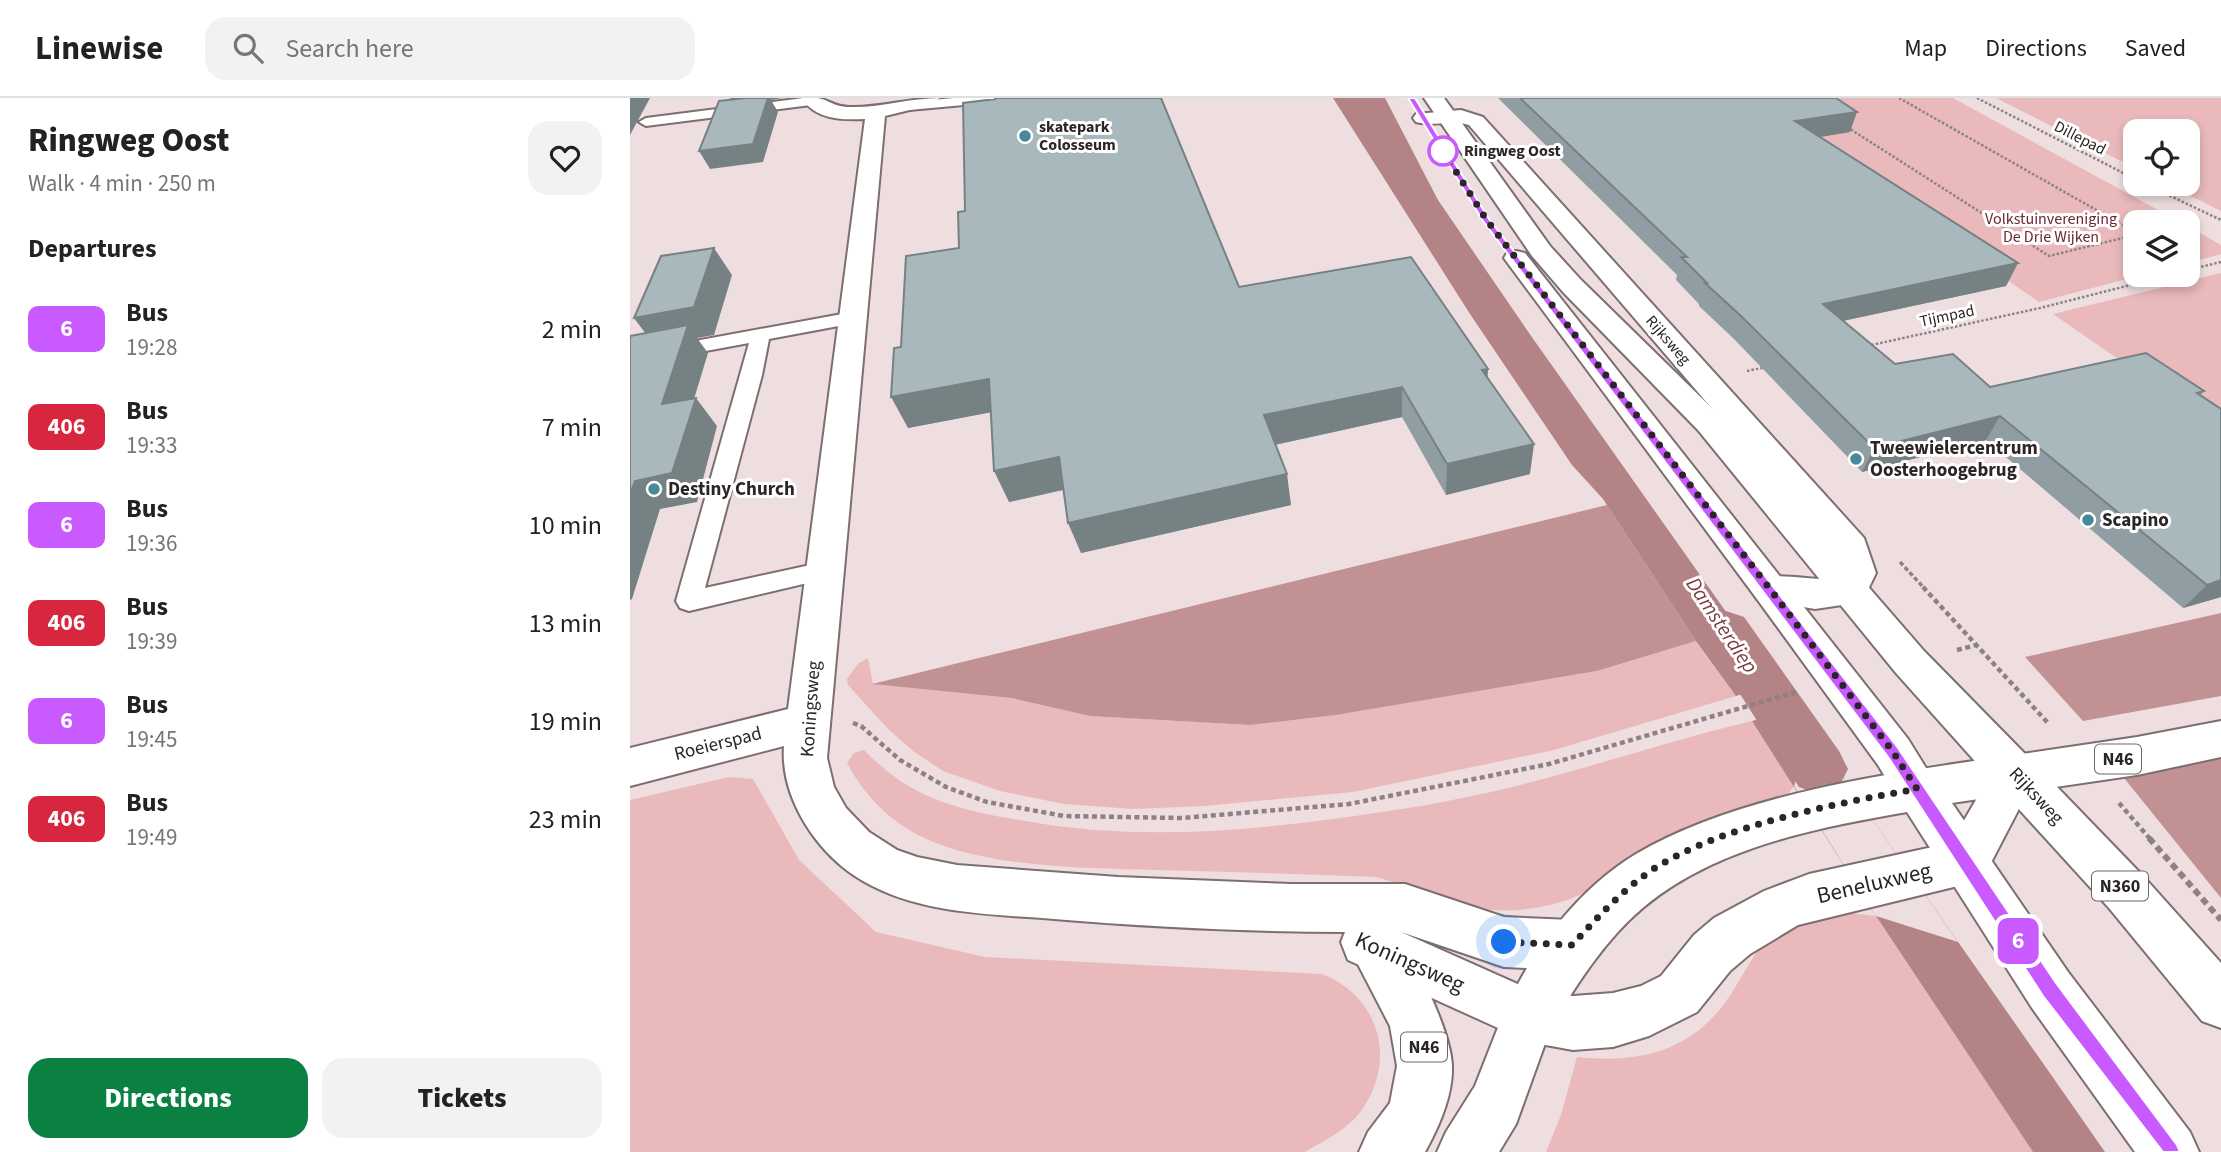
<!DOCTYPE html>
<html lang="en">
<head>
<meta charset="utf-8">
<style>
  body { margin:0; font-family:"Source Sans 3",sans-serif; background:#f2f2f2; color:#222; height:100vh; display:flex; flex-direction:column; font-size:26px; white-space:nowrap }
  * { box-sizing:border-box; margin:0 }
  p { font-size:23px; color:#767676 }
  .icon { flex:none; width:38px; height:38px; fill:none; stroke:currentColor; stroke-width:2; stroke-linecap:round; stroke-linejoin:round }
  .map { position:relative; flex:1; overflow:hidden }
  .details { display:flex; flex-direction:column; background:#fff; width:630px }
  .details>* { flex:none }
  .badge { padding:0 14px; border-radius:10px; font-size:24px; line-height:46px }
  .tools { position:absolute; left:1493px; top:21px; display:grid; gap:14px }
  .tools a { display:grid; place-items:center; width:77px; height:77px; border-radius:14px; background:#fff; box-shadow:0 4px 10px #0003; font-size:35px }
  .you { position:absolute; width:35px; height:35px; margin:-18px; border:5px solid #fff; border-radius:50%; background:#1a73e8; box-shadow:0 0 0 10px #1a73e833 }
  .map>.badge { position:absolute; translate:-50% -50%; box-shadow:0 0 0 4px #fff }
  h2 { padding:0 28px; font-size:26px; line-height:63px }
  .round { display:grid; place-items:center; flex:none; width:74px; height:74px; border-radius:21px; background:#f2f2f2 }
  .overview { display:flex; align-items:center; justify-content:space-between; height:119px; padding:0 28px }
  h1 { font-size:33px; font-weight:800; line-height:52px }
  .cta { display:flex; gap:14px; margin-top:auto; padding:14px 28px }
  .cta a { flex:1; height:80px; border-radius:21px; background:#0b8043; color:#fff; font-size:28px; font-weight:800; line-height:80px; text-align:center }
  .cta a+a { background:#f2f2f2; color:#222 }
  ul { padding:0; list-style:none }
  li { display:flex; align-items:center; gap:21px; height:98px; padding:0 28px }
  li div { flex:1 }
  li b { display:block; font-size:26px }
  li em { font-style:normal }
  li .badge { min-width:77px; font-weight:700; text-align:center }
  header { display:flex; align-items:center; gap:42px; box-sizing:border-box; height:98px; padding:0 35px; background:#fff; border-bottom:2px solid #e0e0e0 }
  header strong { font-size:33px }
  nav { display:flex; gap:38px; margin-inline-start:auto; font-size:24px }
  .search { width:490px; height:63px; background:#f2f2f2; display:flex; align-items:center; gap:18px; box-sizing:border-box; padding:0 24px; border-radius:21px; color:#767676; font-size:26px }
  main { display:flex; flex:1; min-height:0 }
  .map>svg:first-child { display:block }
  .green { fill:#e9b9bb }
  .forest { fill:#c29194 }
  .water { fill:#b38386 }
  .pier { fill:#efdedf }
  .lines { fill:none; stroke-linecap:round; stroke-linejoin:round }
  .canal { fill:#b38386; fill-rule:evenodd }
  .service-casing { stroke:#7d6e6f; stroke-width:4 }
  .minor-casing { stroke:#7d6e6f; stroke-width:4 }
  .secondary-casing { stroke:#7d6e6f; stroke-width:4 }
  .primary-casing { stroke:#7d6e6f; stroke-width:4 }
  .trunk-casing { stroke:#7d6e6f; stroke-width:4 }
  .path-far3 { stroke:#8d8282; stroke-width:2.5; stroke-dasharray:2.5 2; stroke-linecap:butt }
  .path-far2 { stroke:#8d8282; stroke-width:3.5; stroke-dasharray:4.5 2.5; stroke-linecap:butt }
  .path-far1 { stroke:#8d8282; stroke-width:4.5; stroke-dasharray:5 3.5; stroke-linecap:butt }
  .path { stroke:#8d8282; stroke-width:6; stroke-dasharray:7 4.5; stroke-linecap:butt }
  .service { fill:#fff; fill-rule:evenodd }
  .minor { fill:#fff; fill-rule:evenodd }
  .secondary { fill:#fff; fill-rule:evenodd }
  .primary { fill:#fff; fill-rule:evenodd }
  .trunk { fill:#fff; fill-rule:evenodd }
  .wall { fill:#909ea3 }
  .shaded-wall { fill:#768184 }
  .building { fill:#a8b8bd; stroke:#768184; stroke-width:2 }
  .line { fill:#c85aff; stroke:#fff; stroke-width:2 }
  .walk { stroke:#2b2525; stroke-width:7; stroke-dasharray:0 12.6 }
  .poi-dot { fill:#47889b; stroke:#fff; stroke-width:2.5 }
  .stop-dot { fill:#fff; stroke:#c85aff; stroke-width:3.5 }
  .labels { text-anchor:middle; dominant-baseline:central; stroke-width:6; stroke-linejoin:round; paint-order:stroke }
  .far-poi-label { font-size:16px; font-weight:bold; fill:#2b2525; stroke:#fff; text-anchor:start }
  .far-street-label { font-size:16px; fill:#2b2525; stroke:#fff }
  .far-stop-label { font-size:16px; font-weight:bold; fill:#2b2525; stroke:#fff; text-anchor:start }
  .far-park-label { font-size:16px; fill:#692a32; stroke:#fff }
  .shield { fill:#fff; stroke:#6b6666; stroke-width:2 }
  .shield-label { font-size:18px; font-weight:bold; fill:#2b2525 }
  .poi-label { font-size:19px; font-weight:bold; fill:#2b2525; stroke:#fff; text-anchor:start }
  .street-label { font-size:19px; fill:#2b2525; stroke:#fff }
  .water-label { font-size:21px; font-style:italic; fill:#7c3c42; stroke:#fff }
  .near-street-label { font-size:23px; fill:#2b2525; stroke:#fff }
</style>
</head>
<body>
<header>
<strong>Linewise</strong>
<div class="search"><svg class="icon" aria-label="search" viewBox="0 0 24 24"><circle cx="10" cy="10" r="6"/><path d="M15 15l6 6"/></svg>Search here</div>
<nav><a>Map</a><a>Directions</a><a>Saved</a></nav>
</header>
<main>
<section class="details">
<div class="overview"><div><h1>Ringweg Oost</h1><p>Walk · 4 min · 250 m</p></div><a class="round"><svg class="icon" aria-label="heart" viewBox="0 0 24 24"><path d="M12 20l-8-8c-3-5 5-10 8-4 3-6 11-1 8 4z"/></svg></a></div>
<h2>Departures</h2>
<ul>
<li><span class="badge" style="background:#c85aff;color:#fff">6</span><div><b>Bus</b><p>19:28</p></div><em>2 min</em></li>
<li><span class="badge" style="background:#d7263d;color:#fff">406</span><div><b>Bus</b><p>19:33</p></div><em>7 min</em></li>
<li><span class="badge" style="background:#c85aff;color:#fff">6</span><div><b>Bus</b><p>19:36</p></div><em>10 min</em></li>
<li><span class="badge" style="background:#d7263d;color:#fff">406</span><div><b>Bus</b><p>19:39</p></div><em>13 min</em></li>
<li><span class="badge" style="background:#c85aff;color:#fff">6</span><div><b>Bus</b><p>19:45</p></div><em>19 min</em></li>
<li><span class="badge" style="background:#d7263d;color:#fff">406</span><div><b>Bus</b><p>19:49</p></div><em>23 min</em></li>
</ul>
<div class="cta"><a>Directions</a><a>Tickets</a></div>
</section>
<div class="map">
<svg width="1591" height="1054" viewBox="0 0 1591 1054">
  <rect width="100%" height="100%" fill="#efdedf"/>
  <path class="green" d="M 1111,0 L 1323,0 L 1550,124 L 1505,124 L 1505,177 L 1512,177 L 1409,204 Z
    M 1366,0 L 1591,0 L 1591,113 L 1537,86 L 1558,86 L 1558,33 L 1505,33 L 1505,70 Z
    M 1558,128 L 1591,147 L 1591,156 L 1558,165 Z
    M 1591,175 L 1591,332 L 1423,216 Z
    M 1066,543 L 1106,598 L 924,652 L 723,694 L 574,708 L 503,711 L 434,706 L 370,693 L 313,673 L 283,653 L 258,631 L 218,587 L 217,581 L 228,566 L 238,560 L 243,586 L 381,600 L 460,618 L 620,627 L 706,617 L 967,573 Z
    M 1122,623 L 1164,688 L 1156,699 C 1116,712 1073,722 1034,739 C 1019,746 1006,762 993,772 C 956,800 910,815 863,812 C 823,809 784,788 745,779 C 673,776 600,774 527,772 C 458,770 365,770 301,743 C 263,727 236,700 217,665 L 224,655 L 234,652 C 282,702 329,712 395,723 C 495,741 595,735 695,722 C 758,714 821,704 882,689 C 963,669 1042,642 1122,623 Z
    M 99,679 L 123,681 L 169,762 L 246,834 L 355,859 L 692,876 C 749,898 768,962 731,1013 C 717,1032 695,1042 675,1054 L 0,1054 L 0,702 Z
    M 1213,814 L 1246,818 L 1403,1054 L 916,1054 L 931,1017 L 947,959 C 1016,966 1069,951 1106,888 C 1120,866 1128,845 1152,831 C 1168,821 1195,819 1213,814 Z"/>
  <path class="forest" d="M 977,407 L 1066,543 L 967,573 L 706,617 L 620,627 L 460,618 L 381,600 L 242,586 Z
    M 1591,515 L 1591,598 L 1453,623 L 1395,559 Z
    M 1591,659 L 1591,800 L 1494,680 Z"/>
  <path class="water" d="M 703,0 L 755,0 L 808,102 L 899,235 L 1147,586 L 1106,598 L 1066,543 L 973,401 L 942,367 L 840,216 Z
    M 1165,611 L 1182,635 L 1475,1054 L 1403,1054 L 1246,818 L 1122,623 Z"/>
  <path class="pier" d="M 1182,635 L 1328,844 L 1246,818 L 1164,688 Z"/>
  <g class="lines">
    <path class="canal" d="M 1096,513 L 1114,519 L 1209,653 L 1218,671 L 1209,689 L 1189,696 L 1169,689 L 1070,533 L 1078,519 Z"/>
    <defs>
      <path id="service" d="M 174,0 L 185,0 L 188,3 L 181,7 L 16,28 L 9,24 L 16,20 Z
        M 324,0 L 373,0 L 367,4 L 279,12 L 272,8 L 279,4 Z
        M 223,214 L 230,216 L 232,220 L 230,224 L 139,241 L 132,277 L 75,490 L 194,464 L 203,467 L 206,473 L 203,479 L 59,513 L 50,510 L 46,503 L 119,245 L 0,267 L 0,255 Z"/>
      <path id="minor" d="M 171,0 C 177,0 183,0 188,0 C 199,2 204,9 220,9 C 250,10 279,0 310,0 L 296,8 L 255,18 L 197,660 L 204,689 L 216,710 L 239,734 L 267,752 L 287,759 L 327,767 L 488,779 L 661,786 L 775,786 L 874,819 L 942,822 L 960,829 L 967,847 L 960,865 L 942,872 L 874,869 L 771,834 L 901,892 L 943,898 L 983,895 L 1011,888 L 1031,878 L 1064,837 L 1084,820 L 1134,793 L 1179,776 L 1321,745 L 1369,662 L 1385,657 L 1401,662 L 1407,676 L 1353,780 L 1336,786 L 1168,827 L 1120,856 L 1100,873 L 1067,914 L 1019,938 L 983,949 L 943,952 L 899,944 L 718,862 L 711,844 L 715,834 C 618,834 521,829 424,821 C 360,816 290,816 233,783 C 188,757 150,701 154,648 L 0,688 L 0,650 L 158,611 L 235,21 C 211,22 187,22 171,0 Z
        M 831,12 L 853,19 L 1234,440 L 1246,475 L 1232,504 L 1185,511 L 1127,501 L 1121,491 L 1127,481 C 1152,474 1180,483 1207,481 L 1210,475 L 1204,453 L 839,27 C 822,21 804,29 786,24 L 783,20 L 786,16 Z"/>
      <path id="secondary" d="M 794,0 L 814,0 L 920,148 L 951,182 L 1090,318 L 1294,553 L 1401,662 L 1407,676 L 1401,690 L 1385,695 L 1369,690 L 1266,575 L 1068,332 L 933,194 L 902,158 Z
        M 886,153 L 895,155 L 1278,641 L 1309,691 L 1303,705 L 1287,711 L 1271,705 L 1248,667 L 1127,501 L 874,160 L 877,155 Z"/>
      <path id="primary" d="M 1385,657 L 1401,662 L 1513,778 L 1591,865 L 1591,930 L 1572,923 L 1479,810 L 1376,697 L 1322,705 L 1438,874 L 1560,1034 L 1569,1054 L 1505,1054 L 1402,910 L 1277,714 C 1175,732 1059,754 987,835 C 968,856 952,879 937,903 C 931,913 926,928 918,936 C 914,940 905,942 899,944 L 880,937 L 873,918 C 898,856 948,791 1006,756 C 1109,695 1267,674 1385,657 Z"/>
      <path id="trunk" d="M 1591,623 L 1591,659 L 1507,677 L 1385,695 L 1369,690 L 1363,676 L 1369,662 L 1385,657 L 1507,639 Z
        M 743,822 C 749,824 758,826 762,831 C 784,856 821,934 822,968 C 823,997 809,1029 795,1054 L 729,1054 L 738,1034 L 760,1005 L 767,968 L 760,928 L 718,847 L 725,829 Z
        M 899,892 L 918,899 L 925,918 L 886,1026 L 869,1054 L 807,1054 L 816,1034 L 845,988 L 880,899 Z"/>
    </defs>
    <use href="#service" class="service-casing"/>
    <use href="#minor" class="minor-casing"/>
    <use href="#secondary" class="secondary-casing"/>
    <use href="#primary" class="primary-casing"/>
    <use href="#trunk" class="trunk-casing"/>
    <path class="path-far3" d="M 1269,0 L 1505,134
      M 1347,0 L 1505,81
      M 1217,29 L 1419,158 L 1505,137
      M 1515,86 L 1591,122
      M 1558,172 L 1591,164
      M 1237,248 L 1410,210 L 1540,177
      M 1117,273 L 1136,269"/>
    <path class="path-far2" d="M 1270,464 L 1295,491"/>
    <path class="path-far1" d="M 1293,489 L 1418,625
      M 1327,552 L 1346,547
      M 223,625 L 231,628 L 270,662 L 316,689 L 357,704 L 434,718 L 552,720 L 719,706 L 919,666 L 1166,594
      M 1489,705 L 1521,742"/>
    <path class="path" d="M 1519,740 L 1591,822"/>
    <use href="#service" class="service"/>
    <use href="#minor" class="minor"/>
    <use href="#secondary" class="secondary"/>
    <use href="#primary" class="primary"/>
    <use href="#trunk" class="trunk"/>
  </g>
  <path class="wall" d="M 868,0 L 1206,0 L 1220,34 L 1190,39 L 1388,165 L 1376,188 L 1213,223 L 1265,266 L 1360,289 L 1574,293 L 1571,297 L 1591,499 L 1553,510 L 1356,342 L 1232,374 L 1104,241 L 1069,208 L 1069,206 L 1046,182 L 1047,177 Z
    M 365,1 L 609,189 L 858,271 L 857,280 L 900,376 L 816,397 L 772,319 L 645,347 L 661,407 L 451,455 L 433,392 L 379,404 L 361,314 L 278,330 L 271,249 L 329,150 L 335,113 Z"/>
  <path class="shaded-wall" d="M 0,0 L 20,0 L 0,37 Z
    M 100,0 L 152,0 L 141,2 L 148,14 L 133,64 L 80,71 L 69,53 L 104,6 Z
    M 1227,14 L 1220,34 L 1159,44 L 1165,23 Z
    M 84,150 L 102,177 L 84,237 L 67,240 L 78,255 L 54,334 L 32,306 L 25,248 L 4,220 Z
    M 1388,165 L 1376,188 L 1184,229 L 1193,206 Z
    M 858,271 L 856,301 L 852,272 Z
    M 359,281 L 373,312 L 278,330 L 261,299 Z
    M 772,289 L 772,319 L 639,348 L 634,317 Z
    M 66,300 L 87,328 L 67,404 L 30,411 L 2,501 L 0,502 L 0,396 L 5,383 Z
    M 1370,318 L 1356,342 L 1232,374 L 1244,350 Z
    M 904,346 L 900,376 L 816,397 L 817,366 Z
    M 429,359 L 441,390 L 379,404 L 364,373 Z
    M 657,376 L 661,407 L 451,455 L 438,425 Z
    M 1591,482 L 1591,499 L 1553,510 L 1577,487 Z"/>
  <path class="building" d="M 116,0 L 138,0 L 123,46 L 69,53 L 89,3 Z
    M 365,0 L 531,0 L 609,189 L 781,159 L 858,271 L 852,272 L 904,346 L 817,366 L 772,289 L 634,317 L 657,376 L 438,425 L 429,359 L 364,373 L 359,281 L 261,299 L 264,250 L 271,249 L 276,158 L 329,150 L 328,114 L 335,113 L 333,5 L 365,1 Z
    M 890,0 L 1206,0 L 1227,14 L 1165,23 L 1388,165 L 1193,206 L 1265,266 L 1323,256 L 1360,289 L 1516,255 L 1574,293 L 1567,295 L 1591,311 L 1591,482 L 1577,487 L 1370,318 L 1244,350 L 1111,218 L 1075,185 L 1077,185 L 1051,159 L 1057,159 Z
    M 84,150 L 64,209 L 4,220 L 31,158 Z
    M 58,227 L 32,306 L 66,300 L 42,375 L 5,383 L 0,396 L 0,238 Z"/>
  <path class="line" d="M 778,0 L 785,0 L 859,121 L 1268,650 L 1426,885 L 1547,1047 L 1550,1054 L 1533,1054 L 1413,898 L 1258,659 L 853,123 Z"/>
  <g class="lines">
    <path class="walk" d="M 813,53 L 856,121 L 1140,491 L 1263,654 L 1287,691 C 1208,705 1093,727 1025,770 C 993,791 968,819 942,847 L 874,844"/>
  </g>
  <g class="poi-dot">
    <circle cx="395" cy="38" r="7"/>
    <circle cx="1226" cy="361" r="7"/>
    <circle cx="24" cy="391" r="7"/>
    <circle cx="1458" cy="422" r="7"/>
  </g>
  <circle class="stop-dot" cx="813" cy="53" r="14"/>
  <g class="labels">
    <g class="far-poi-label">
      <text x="409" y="29">skatepark<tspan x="409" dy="18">Colosseum</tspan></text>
    </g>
    <g class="far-street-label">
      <text transform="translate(1450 40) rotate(27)">Dillepad</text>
      <text transform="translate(1317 218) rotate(-12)">Tijmpad</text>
      <text transform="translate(1038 242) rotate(49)">Rijksweg</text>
    </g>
    <g class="far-stop-label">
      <text x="834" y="53">Ringweg Oost</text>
    </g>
    <g class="far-park-label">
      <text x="1421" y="121">Volkstuinvereniging<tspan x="1421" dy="18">De Drie Wijken</tspan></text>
    </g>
    <g class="shield">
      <rect x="1465" y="646.5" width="46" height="29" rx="5"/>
      <rect x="1462" y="773.5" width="56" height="29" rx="5"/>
      <rect x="771" y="934.5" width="46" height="29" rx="5"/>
    </g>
    <g class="shield-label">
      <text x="1488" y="661">N46</text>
      <text x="1490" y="788">N360</text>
      <text x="794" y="949">N46</text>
    </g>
    <g class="poi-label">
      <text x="1240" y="350">Tweewielercentrum<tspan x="1240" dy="22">Oosterhoogebrug</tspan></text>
      <text x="38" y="391">Destiny Church</text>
      <text x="1472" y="422">Scapino</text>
    </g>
    <g class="street-label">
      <text transform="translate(181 611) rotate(-86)">Koningsweg</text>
      <text transform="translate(88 646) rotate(-14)">Roeierspad</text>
      <text transform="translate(1406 698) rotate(47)">Rijksweg</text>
    </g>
    <g class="water-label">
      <text transform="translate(1092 527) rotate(56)">Damsterdiep</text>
    </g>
    <g class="near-street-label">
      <text transform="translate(1244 785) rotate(-13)">Beneluxweg</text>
      <text transform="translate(780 864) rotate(24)">Koningsweg</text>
    </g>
  </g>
</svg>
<div class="tools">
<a><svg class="icon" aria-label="locate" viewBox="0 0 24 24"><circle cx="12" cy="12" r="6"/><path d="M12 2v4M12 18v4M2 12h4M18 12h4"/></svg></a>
<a><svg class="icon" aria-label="layers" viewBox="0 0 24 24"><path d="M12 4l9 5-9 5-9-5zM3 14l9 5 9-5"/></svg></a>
</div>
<div class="you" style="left:874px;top:844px"></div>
<b class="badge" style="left:1388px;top:843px;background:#c85aff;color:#fff">6</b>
</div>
</main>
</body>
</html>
